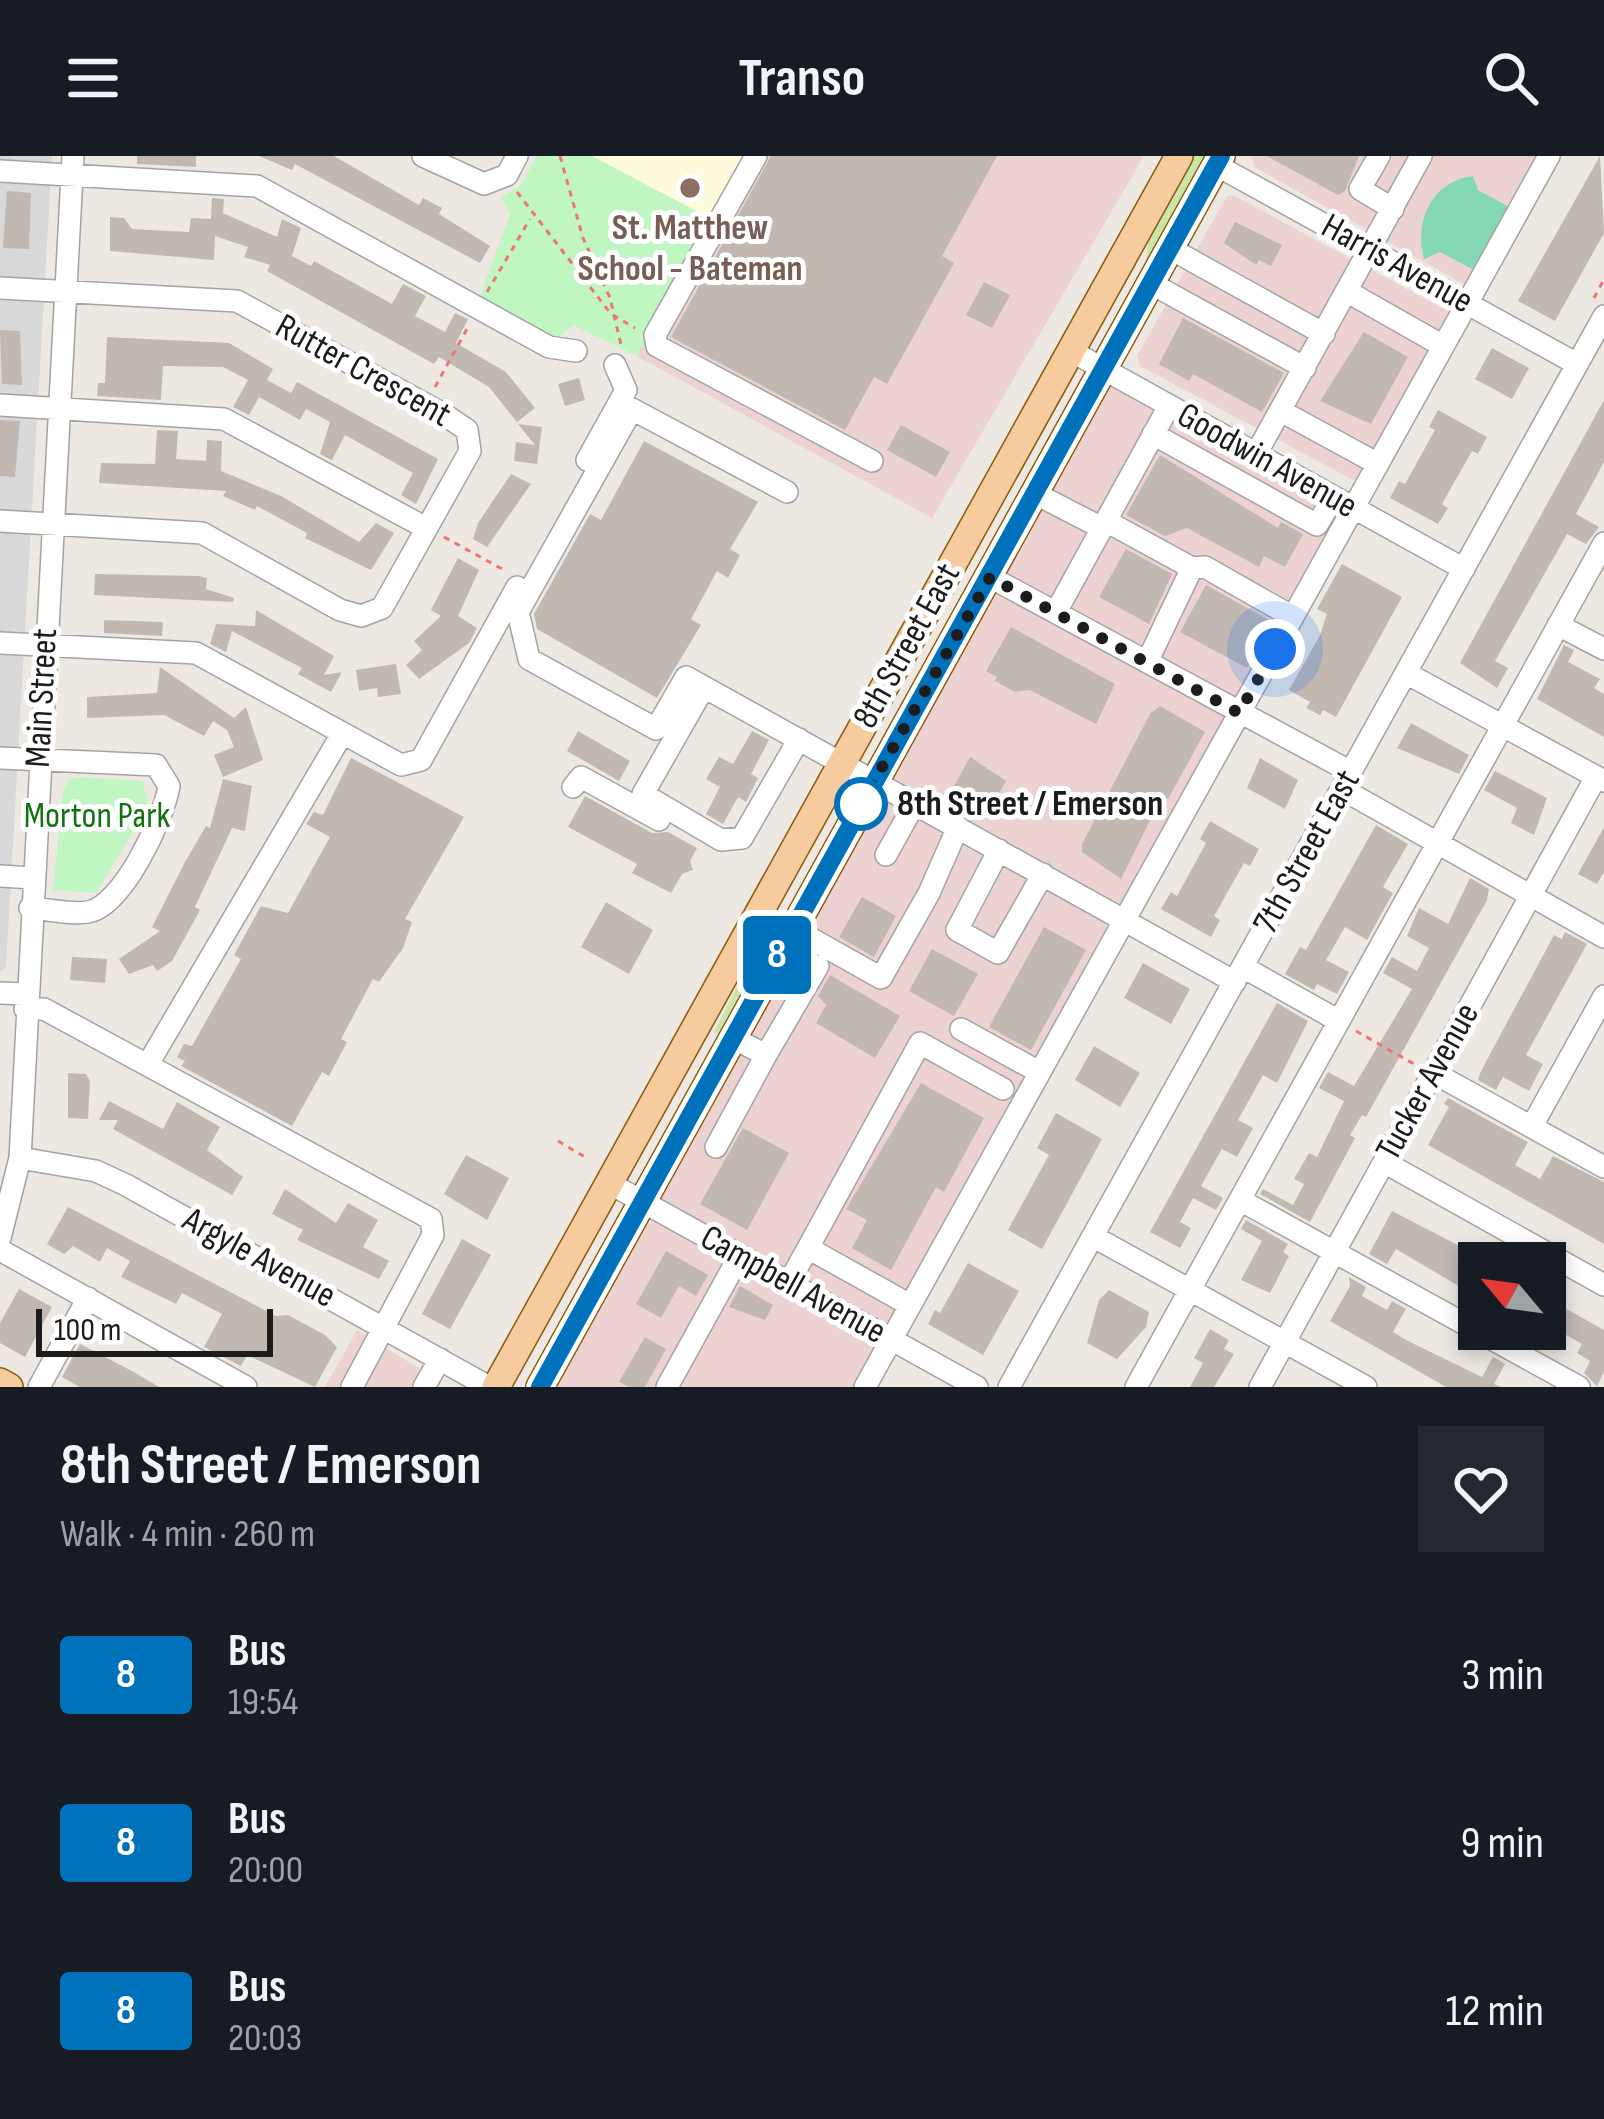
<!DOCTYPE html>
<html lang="en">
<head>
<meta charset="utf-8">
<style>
  body { margin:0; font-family:"Sofia Sans Condensed",sans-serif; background:#242831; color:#f1f3f6; height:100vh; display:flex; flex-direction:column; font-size:45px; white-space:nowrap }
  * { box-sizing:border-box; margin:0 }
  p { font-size:39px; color:#9ea1a6 }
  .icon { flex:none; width:66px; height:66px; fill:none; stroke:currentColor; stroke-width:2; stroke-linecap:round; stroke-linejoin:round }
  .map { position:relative; height:1231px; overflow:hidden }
  .side { display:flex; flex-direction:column; background:#171b24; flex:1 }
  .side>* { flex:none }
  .badge { padding:0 24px; border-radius:9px; font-size:42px; line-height:78px }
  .needle { width:78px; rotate:299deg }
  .tools { position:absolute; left:1458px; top:1086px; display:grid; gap:24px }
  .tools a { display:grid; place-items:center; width:108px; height:108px; border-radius:0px; background:#171b24; box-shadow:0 6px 18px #0003; font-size:60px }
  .scale { position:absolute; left:36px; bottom:30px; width:237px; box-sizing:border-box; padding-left:12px; border:6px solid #1c1c1c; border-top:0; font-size:33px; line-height:42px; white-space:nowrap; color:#1c1c1c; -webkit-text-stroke:9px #fff; paint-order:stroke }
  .you { position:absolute; width:60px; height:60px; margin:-30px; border:9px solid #fff; border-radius:50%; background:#1a73e8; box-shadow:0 0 0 18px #1a73e833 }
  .map>.badge { position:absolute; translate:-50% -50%; box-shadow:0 0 0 6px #fff }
  .round { display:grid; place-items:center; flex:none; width:126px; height:126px; border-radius:0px; background:#242831 }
  .overview { display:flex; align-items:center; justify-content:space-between; height:204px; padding:0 60px }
  h1 { font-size:57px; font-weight:700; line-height:90px }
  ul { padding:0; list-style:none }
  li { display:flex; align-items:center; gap:36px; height:168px; padding:0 60px }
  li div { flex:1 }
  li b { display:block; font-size:45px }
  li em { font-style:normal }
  li .badge { min-width:132px; font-weight:700; text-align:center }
  header { display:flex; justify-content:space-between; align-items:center; height:156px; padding:0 60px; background:#171b24; font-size:54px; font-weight:700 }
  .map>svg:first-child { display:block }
  .residential { fill:#dad9d9 }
  .commercial { fill:#edd2d2 }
  .education { fill:#fdfbdb }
  .grass { fill:#cae5aa }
  .park { fill:#c0f6c2 }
  .pitch { fill:#84d8b3 }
  .building { fill:#c1b8b2 }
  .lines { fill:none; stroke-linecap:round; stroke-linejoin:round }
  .minor-casing { stroke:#a3a3a3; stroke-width:24 }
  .major-casing { stroke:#8b5908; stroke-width:30 }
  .path { stroke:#f1756e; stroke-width:3; stroke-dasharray:6 6; stroke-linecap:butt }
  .minor { stroke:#fff; stroke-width:21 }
  .major { stroke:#f6cb9e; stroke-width:27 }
  .line-casing { stroke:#fff; stroke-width:27 }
  .line { stroke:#0072bc; stroke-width:18 }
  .walk { stroke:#1c1c1c; stroke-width:12; stroke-dasharray:0 21.6 }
  .education-dot { fill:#8d6e63; stroke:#fff; stroke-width:4.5 }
  .stop-dot { fill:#fff; stroke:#0072bc; stroke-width:6 }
  .labels { text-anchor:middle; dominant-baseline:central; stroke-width:10; stroke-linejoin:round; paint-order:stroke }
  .education-label { font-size:36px; font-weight:bold; fill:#785e54; stroke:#fff }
  .street-label { font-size:36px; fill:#1c1c1c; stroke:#fff }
  .stop-label { font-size:36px; font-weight:bold; fill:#1c1c1c; stroke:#fff; text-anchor:start }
  .park-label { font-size:36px; fill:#117214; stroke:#fff }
</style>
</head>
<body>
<header><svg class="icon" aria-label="menu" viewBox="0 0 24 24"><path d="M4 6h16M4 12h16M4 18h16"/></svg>Transo<svg class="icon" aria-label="search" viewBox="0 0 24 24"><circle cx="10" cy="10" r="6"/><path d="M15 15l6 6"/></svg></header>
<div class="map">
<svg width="1604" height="1231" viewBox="0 0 1604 1231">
  <rect width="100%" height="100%" fill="#ede9e2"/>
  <path class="residential" d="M 0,0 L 52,0 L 6,811 L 0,816 Z"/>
  <path class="commercial" d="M 745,0 L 1144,0 L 932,362 L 637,200 Z
    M 1251,0 L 1544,0 L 1469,131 L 1256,12 Z
    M 1233,39 L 1453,158 L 1359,327 L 1140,210 L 1137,200 L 1227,40 Z
    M 1103,213 L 1352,353 L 865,1231 L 540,1231 Z
    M 357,1174 L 441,1226 L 438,1231 L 325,1231 Z"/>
  <path class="education" d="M 592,0 L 745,0 L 711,63 Z"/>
  <path class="grass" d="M 1192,0 L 1204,0 L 1146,106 L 1149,79 Z
    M 781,743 L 768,785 L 718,878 L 714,876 Z"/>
  <path class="park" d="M 537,0 L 592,0 L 711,63 L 637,200 L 573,169 L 549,191 L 476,152 L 510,58 L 501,41 L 520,30 Z
    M 80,621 L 142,625 L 149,649 L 96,737 L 53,734 L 63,637 L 69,623 Z"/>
  <path class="pitch" d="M 1473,20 L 1478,34 L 1509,51 L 1474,114 L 1440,96 L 1424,103 C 1414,66 1431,25 1473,20 Z"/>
  <path class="building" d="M 137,0 L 196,0 L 196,11 L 137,8 Z
    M 259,0 L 334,0 L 419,49 L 423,42 L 442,52 L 439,58 L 490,90 L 480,107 L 295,8 L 292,14 Z
    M 771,0 L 997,0 L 942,100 L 954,107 L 887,228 L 874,221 L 845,274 L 671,181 Z
    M 1267,0 L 1359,0 L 1345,35 L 1338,39 Z
    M 1600,0 L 1604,77 L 1555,165 L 1518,145 Z
    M 7,35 L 31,37 L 29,93 L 3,92 Z
    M 212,42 L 224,43 L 223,57 L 277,81 L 282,63 L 301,72 L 292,100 L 311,110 L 314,105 L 392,148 L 403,128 L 426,140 L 415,160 L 445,176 L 455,157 L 468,163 L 456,187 L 506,216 L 535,252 L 517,266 L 489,231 L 439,201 L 434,208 L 267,115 L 270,109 L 244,101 L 248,91 L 215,80 L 214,104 L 110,95 L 110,61 L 124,62 L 132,73 L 189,76 L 191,62 L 211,63 Z
    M 1235,66 L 1282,89 L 1271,110 L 1259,104 L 1256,109 L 1224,87 Z
    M 984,126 L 1010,139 L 992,172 L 966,159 Z
    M 1183,162 L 1284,217 L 1262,256 L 1193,218 L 1189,225 L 1159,208 Z
    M 0,174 L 20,175 L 22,229 L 2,228 Z
    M 1364,176 L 1408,201 L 1371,268 L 1320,245 Z
    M 107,181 L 229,187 L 273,213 L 267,224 L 291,237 L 297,226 L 438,303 L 416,348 L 401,339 L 413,317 L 345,279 L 332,304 L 320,298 L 330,266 L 306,253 L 300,264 L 259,241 L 249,259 L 233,251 L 248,224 L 223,211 L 163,210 L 161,244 L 97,240 L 98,227 L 105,227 Z
    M 1492,192 L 1529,212 L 1512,243 L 1475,223 Z
    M 579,222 L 585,244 L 565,250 L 558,228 Z
    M 1604,244 L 1604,306 L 1576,358 L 1599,371 L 1586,388 L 1567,378 L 1495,505 L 1508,512 L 1497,532 L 1460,507 Z
    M 1438,254 L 1487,281 L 1478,298 L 1472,295 L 1442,348 L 1448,352 L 1438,368 L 1390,342 L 1399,325 L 1405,328 L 1435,274 L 1429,271 Z
    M 0,264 L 20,265 L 15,321 L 0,320 Z
    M 518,268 L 542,271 L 537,308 L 514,305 L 516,286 L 535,289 Z
    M 901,269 L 950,296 L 936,321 L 887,294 Z
    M 157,274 L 178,275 L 176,303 L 206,305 L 207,284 L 222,285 L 221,315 L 281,340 L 359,386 L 376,367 L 394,377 L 371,414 L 305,382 L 307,377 L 257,350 L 255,354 L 223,340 L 226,335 L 99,327 L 101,307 L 155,308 Z
    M 644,285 L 758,346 L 730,393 L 740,399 L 728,422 L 717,415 L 691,463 L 701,469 L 657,542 L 537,473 L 534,458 L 590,358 L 601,364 Z
    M 1160,299 L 1278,372 L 1281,366 L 1303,378 L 1285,411 L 1264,400 L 1259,411 L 1187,372 L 1165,380 L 1126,359 Z
    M 511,318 L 531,328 L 487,391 L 473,383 L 478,367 Z
    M 1126,393 L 1172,418 L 1149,468 L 1099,441 Z
    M 458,402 L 479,414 L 458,460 L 477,472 L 469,487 L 419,523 L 406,509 L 422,494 L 414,485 L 441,460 L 431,454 Z
    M 1342,408 L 1402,441 L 1336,561 L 1323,554 L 1320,559 L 1306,552 L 1310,546 L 1289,534 L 1320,479 L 1327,458 L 1317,453 Z
    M 95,418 L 199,420 L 207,422 L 206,433 L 234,442 L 233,446 L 94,439 Z
    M 1206,429 L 1272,466 L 1247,512 L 1180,476 Z
    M 256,454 L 334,500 L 324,519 L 342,516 L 331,536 L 298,518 L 302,512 L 232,475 L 226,496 L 210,488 L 216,468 L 255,470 Z
    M 104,464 L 163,466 L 162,480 L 104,477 Z
    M 1011,471 L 1115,528 L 1096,568 L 1030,534 L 1015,536 L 995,525 L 997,521 L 986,515 Z
    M 1564,489 L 1574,494 L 1568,506 L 1600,523 L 1594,532 L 1604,538 L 1604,581 L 1537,543 Z
    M 396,508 L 401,538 L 378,541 L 377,532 L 359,535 L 356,514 Z
    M 160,511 L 234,562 L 246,551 L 263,604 L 223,621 L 214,599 L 234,591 L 227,574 L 213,565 L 204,580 L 164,559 L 87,562 L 87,541 L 157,537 Z
    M 1160,550 L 1205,576 L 1168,643 L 1162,640 L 1121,723 L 1082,696 L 1082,688 L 1150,558 Z
    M 1411,567 L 1469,599 L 1459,618 L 1397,592 Z
    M 578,575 L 630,605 L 619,625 L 567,595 Z
    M 752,575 L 769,584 L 751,618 L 758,622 L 746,646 L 738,641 L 723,668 L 706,658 L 720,631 L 706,623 L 719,601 L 733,608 Z
    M 970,601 L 1006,625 L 992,650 L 953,632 Z
    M 351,602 L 464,661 L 405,763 L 412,766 L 403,792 L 379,826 L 373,823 L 341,883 L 347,886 L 329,920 L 322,916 L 292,970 L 181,910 L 185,905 L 177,901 L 184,888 L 192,890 L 241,803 L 234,799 L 261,750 L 288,757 L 330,681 L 306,668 L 314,656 L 323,659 Z
    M 1260,602 L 1298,624 L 1285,653 L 1247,632 Z
    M 1495,615 L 1547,642 L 1534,679 L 1511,667 L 1517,652 L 1484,634 Z
    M 223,623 L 252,630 L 245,675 L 232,672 L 195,751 L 200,754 L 172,805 L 157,815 L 153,809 L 129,818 L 119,803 L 160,775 L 152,771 L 185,706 L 206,670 L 210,672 Z
    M 585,640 L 652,677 L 668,676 L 697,692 L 690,705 L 693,714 L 682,718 L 671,737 L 632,717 L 637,708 L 568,671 Z
    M 1210,665 L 1259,693 L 1250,710 L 1244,707 L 1214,760 L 1220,764 L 1211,781 L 1161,753 L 1171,736 L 1177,740 L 1206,687 L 1200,683 Z
    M 1376,669 L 1408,688 L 1383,731 L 1393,737 L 1367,784 L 1345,771 L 1326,804 L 1349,816 L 1337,838 L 1317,828 L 1314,834 L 1285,818 L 1300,791 L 1306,794 Z
    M 1604,671 L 1604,716 L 1597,728 L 1578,718 Z
    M 1470,722 L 1489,733 L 1487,744 L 1366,961 L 1362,959 L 1350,979 L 1355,982 L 1310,1066 L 1260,1038 L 1263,1033 L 1293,1049 L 1304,1028 L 1294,1023 L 1309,997 L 1317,1001 L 1344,945 L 1319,932 L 1328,916 L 1354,930 L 1412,833 L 1383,817 L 1392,801 L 1417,815 L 1429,792 L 1407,780 L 1419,752 L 1448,768 Z
    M 862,741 L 896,760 L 874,801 L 839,781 Z
    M 606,746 L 653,774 L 629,818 L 581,791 Z
    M 1044,771 L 1086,794 L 1031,894 L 989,871 Z
    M 1565,776 L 1587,788 L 1526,899 L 1543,908 L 1529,935 L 1503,921 L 1496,934 L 1478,924 L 1481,915 L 1554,779 L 1562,783 Z
    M 932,793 L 978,818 L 954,860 L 909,835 Z
    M 72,801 L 107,803 L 105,827 L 70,824 Z
    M 1143,807 L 1190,833 L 1171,868 L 1124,842 Z
    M 830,819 L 900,860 L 875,902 L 816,867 L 826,849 L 818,840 Z
    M 1277,847 L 1308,865 L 1277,927 L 1263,919 L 1238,964 L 1253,972 L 1237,1001 L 1222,993 L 1201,1030 L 1223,1042 L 1216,1054 L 1193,1042 L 1180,1066 L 1191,1072 L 1180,1092 L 1150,1076 Z
    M 1094,890 L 1140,917 L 1120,951 L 1075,924 Z
    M 68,917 L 86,918 L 90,925 L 88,963 L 68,962 Z
    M 921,927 L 984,962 L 944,1036 L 936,1031 L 891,1114 L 852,1092 L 867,1064 L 846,1053 Z
    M 1448,942 L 1528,986 L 1515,1009 L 1540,1023 L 1553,1000 L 1604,1026 L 1604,1088 L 1428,989 L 1449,951 L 1444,948 Z
    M 109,945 L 163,973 L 177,946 L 220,971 L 207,994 L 243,1021 L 232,1039 L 113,973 L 118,964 L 99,964 Z
    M 1056,957 L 1102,983 L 1042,1093 L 1008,1074 L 1049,999 L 1037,992 Z
    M 743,972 L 789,997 L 747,1074 L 700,1048 Z
    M 466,999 L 509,1022 L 487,1064 L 444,1038 Z
    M 285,1033 L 336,1067 L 348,1047 L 378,1064 L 363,1091 L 389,1105 L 379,1123 L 297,1084 L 303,1074 L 272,1058 Z
    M 68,1051 L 276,1160 L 288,1159 L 325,1179 L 337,1191 L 315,1231 L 247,1199 L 241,1210 L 204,1191 L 222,1158 L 182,1137 L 176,1148 L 121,1121 L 130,1105 L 107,1092 L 100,1106 L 73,1090 L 64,1098 L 47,1088 Z
    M 1392,1055 L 1479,1100 L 1479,1142 L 1396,1093 L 1387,1108 L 1369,1098 Z
    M 1246,1064 L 1288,1088 L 1283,1096 L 1289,1100 L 1270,1137 L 1241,1124 L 1262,1085 L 1241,1073 Z
    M 462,1083 L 491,1099 L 450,1173 L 422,1158 Z
    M 666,1095 L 708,1119 L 696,1140 L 679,1130 L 661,1162 L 636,1148 Z
    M 968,1107 L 1019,1135 L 983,1199 L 928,1168 L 935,1154 L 940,1157 Z
    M 1349,1121 L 1366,1131 L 1362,1140 L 1387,1154 L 1392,1145 L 1406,1153 L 1393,1176 L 1408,1185 L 1482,1221 L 1493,1201 L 1505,1208 L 1494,1228 L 1501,1231 L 1446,1231 L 1330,1165 L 1350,1130 Z
    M 740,1130 L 773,1149 L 765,1164 L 729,1151 Z
    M 19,1133 L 52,1151 L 25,1201 L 0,1187 L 0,1167 Z
    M 1109,1134 L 1149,1156 L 1146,1171 L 1117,1203 L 1087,1187 L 1099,1144 Z
    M 1545,1141 L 1604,1174 L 1604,1216 L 1597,1230 L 1584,1217 L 1590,1205 L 1577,1197 L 1582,1188 L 1545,1167 Z
    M 1210,1173 L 1229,1184 L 1224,1193 L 1234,1198 L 1214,1231 L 1190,1231 L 1203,1207 L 1194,1202 Z
    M 645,1181 L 666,1193 L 645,1231 L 629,1231 L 619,1226 Z
    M 80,1188 L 132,1215 L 159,1231 L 80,1231 L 62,1221 Z"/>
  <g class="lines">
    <defs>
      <path id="minor" d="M 423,0 L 484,28 L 507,19 L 517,0
        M 756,0 L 655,179 L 657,190 L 872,305
        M 1379,0 L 1360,33 L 1393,53
        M 1216,9 L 1577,208
        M 0,15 L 257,30 L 549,191 L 576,195
        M 1171,93 L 1324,178
        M 1152,128 L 1305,212
        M 0,132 L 237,145 L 445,259 L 467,274 L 470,295 L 382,452 L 361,460 L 340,454 L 202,377 L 0,365
        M 1348,136 L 1443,190
        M 1071,195 L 1464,413
        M 0,249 L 224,263 L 426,372
        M 1281,255 L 1378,308
        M 1153,278 L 1317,369 L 1333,342
        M 1256,298 L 1421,0
        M 587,304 L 626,234 L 615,209
        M 787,336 L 632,253 L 518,456 L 529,503 L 656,573 L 686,521 L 1235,826
        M 1036,338 L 1102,372
        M 1106,365 L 1192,412 L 1147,506
        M 1192,412 L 1205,411 L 1293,461
        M 990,421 L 1351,616
        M 1056,456 L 1169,250
        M 1558,469 L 1604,493
        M 0,487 L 196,497 L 401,609 L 421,604 L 517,431
        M 1406,517 L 1604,625
        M 704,531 L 643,638 L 721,684 L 742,682 L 799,583
        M 0,602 L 156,609 L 169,630 C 164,662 122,751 88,756 C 70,759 48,753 30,752
        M 573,631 L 581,621 L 659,664
        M 1342,633 L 1604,781
        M 999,694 L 957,774 L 998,797 L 1043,718
        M 886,699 L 915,647
        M 0,720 L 33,722
        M 792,772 L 881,822 L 929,737 L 958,671
        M 1243,811 L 1339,865
        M 0,837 L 25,838
        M 25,853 L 44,853 L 431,1063 L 433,1079 L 352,1231
        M 961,873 L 1039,916
        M 766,899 L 818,810
        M 148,908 L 342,578
        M 1434,917 L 1604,1011
        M 1532,970 L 1604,840
        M 716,991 L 766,899 L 731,881
        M 20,1002 L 96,1015 L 126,1029 L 489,1231
        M 1384,1006 L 1604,1129
        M 609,1027 L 977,1231
        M 1240,1044 L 1579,1231
        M 1094,1081 L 1366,1231
        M 0,1082 L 20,1002 L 73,0
        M 808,1092 L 920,887 L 1003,933
        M 0,1094 L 246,1231
        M 789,1126 L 808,1092 L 910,1149
        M 39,1231 L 88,1142
        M 424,1231 L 440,1203
        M 667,1231 L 740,1099
        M 865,1231 L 1549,0
        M 1009,1231 L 1604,160
        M 1136,1231 L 1604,387
        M 1260,1231 L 1596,621"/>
      <path id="major" d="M 0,1226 L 9,1231
        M 496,1231 L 1179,0
        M 540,1231 L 1221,0"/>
    </defs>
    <use href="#minor" class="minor-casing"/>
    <use href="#major" class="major-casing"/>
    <path class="path" d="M 560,0 L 583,82 L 610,142 L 622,193
      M 517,36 L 611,158 L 635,172
      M 487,136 L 530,63
      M 1594,142 L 1604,123
      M 435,231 L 468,171
      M 444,381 L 504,414
      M 1356,875 L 1416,909
      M 558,985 L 585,1001"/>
    <use href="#minor" class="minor"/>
    <use href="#major" class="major"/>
  </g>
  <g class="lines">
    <defs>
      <path id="line" d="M 540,1231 L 1221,0"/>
    </defs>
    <use href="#line" class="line-casing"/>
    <use href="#line" class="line"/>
    <path class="walk" d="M 861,648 L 990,421 L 1239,557 L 1275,493"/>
  </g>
  <circle class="education-dot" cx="690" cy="32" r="12"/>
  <circle class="stop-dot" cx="861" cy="648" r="24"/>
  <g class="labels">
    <g class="education-label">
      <text x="690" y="72">St. Matthew<tspan x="690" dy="41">School - Bateman</tspan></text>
    </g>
    <g class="street-label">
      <text transform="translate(1397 108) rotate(29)">Harris Avenue</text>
      <text transform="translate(363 215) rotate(29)">Rutter Crescent</text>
      <text transform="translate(1267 305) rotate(29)">Goodwin Avenue</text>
      <text transform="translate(907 490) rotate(-61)">8th Street East</text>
      <text transform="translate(42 542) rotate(-87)">Main Street</text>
      <text transform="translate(1307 696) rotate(-61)">7th Street East</text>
      <text transform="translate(1428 926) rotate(-61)">Tucker Avenue</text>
      <text transform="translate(259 1102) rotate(29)">Argyle Avenue</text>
      <text transform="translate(793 1129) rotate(29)">Campbell Avenue</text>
    </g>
    <g class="stop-label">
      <text x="897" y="648">8th Street / Emerson</text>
    </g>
    <g class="park-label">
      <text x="97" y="660">Morton Park</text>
    </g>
  </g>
</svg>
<div class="tools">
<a><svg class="needle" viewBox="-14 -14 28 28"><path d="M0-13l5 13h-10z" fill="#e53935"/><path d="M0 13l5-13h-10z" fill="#9ea1a6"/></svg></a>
</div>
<div class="scale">100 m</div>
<div class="you" style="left:1275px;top:493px"></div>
<b class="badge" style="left:777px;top:799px;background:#0072bc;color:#fff">8</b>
</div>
<section class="side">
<div class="overview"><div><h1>8th Street / Emerson</h1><p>Walk · 4 min · 260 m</p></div><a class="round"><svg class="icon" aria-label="heart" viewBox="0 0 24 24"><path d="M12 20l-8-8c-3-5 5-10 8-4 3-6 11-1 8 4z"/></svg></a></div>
<ul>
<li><span class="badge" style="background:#0072bc;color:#fff">8</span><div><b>Bus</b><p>19:54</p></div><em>3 min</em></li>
<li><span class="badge" style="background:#0072bc;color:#fff">8</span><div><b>Bus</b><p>20:00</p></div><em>9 min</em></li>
<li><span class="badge" style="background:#0072bc;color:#fff">8</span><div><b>Bus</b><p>20:03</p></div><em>12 min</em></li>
</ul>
</section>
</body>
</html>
